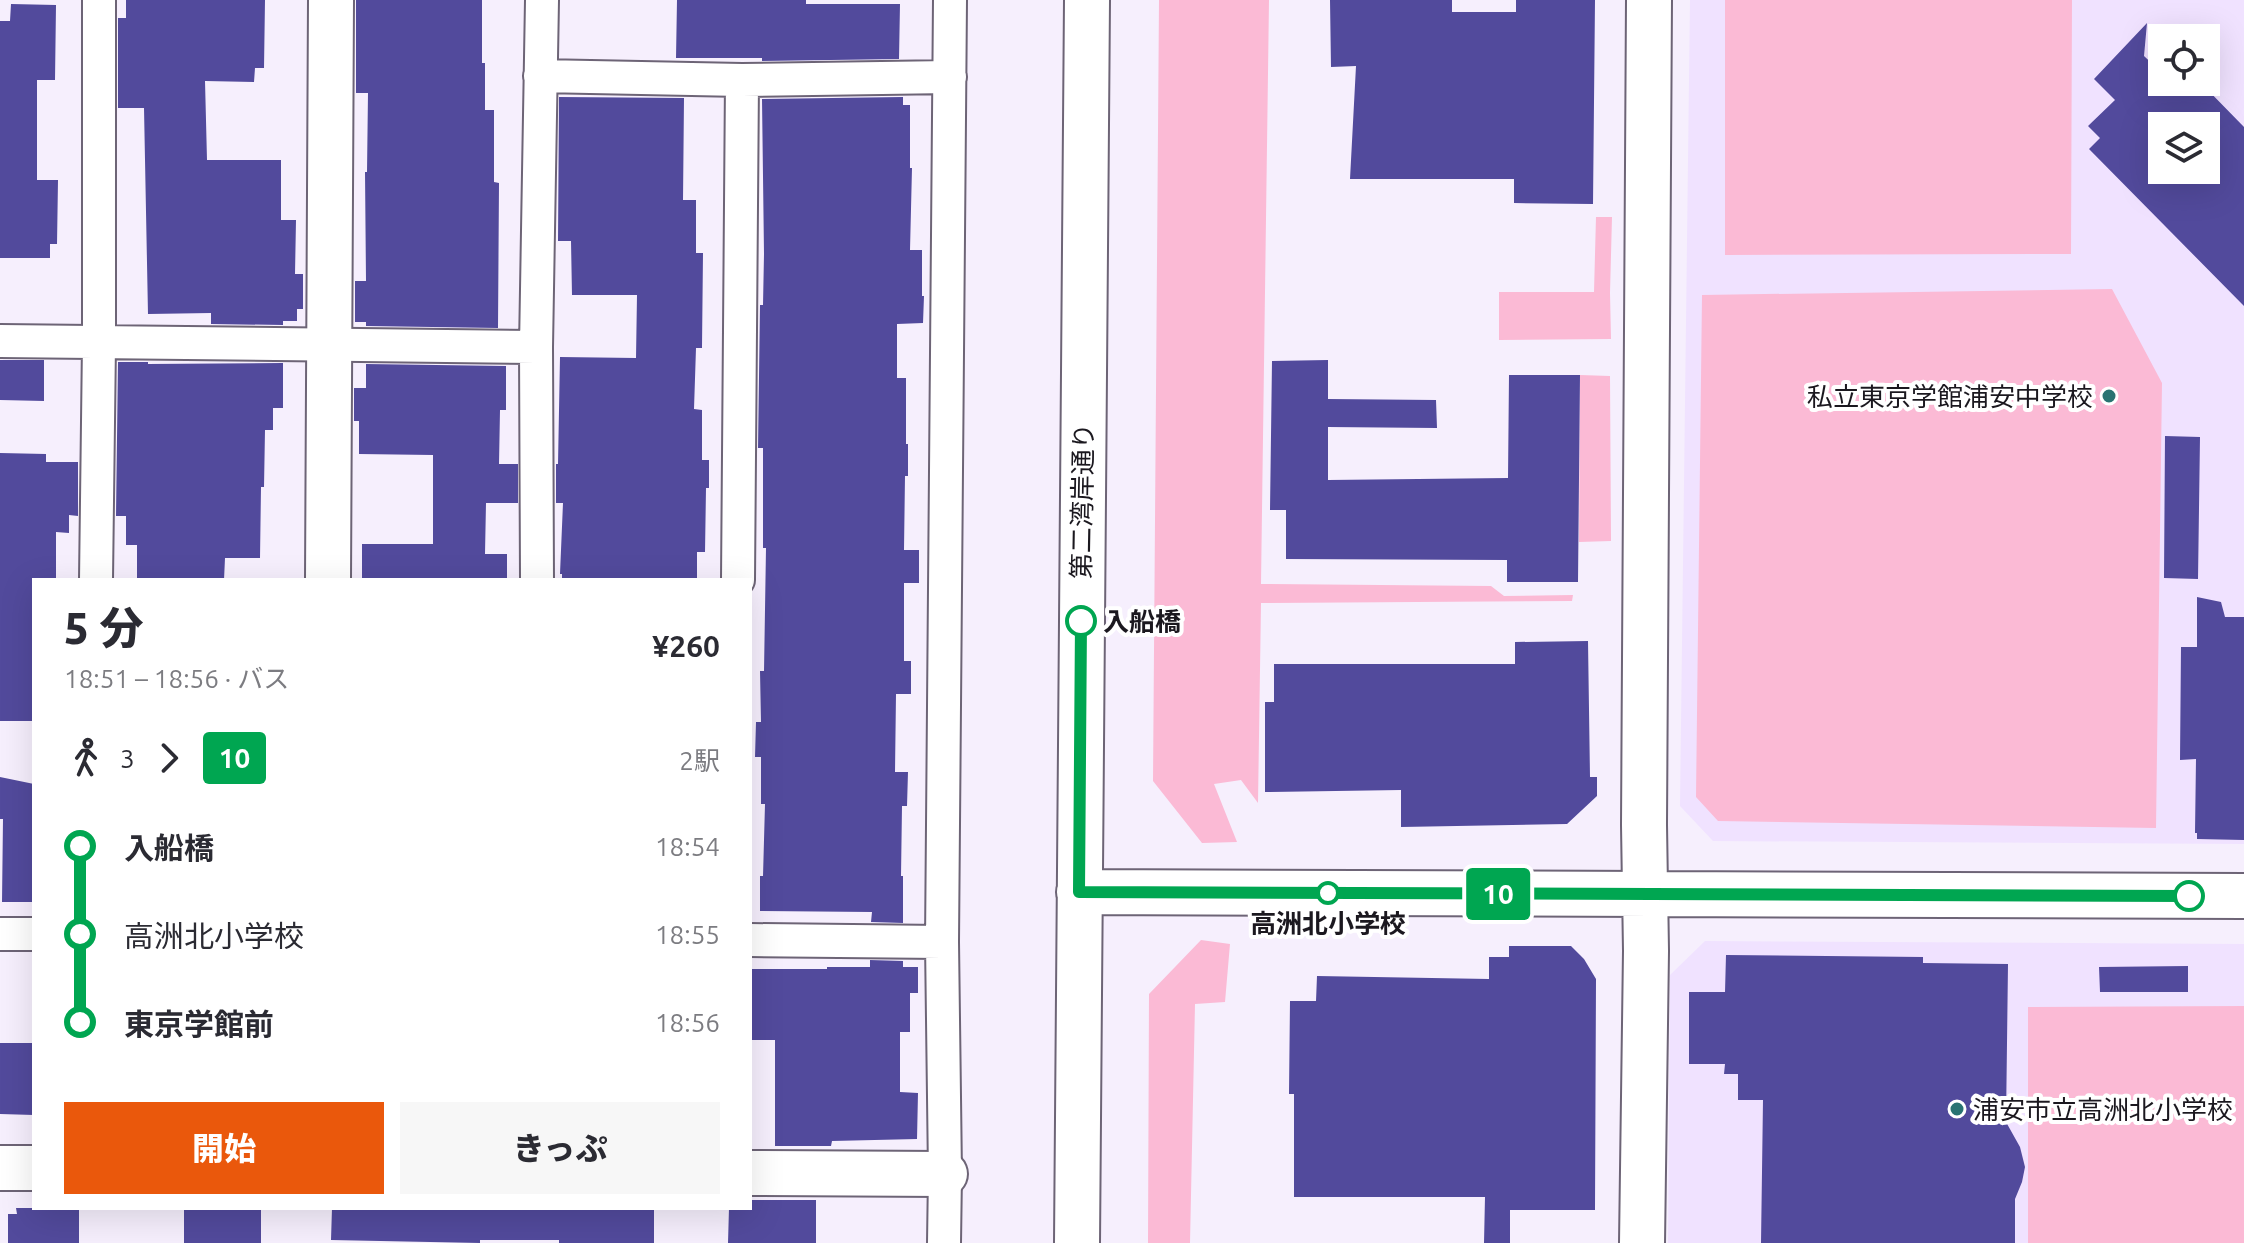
<!DOCTYPE html>
<html lang="ja">
<head>
<meta charset="utf-8">
<style>
  body { margin:0; font-family:Ubuntu,"Noto Sans JP",sans-serif; background:#f7f7f7; color:#2b2b33; height:100vh; display:flex; flex-direction:column; font-size:30px; white-space:nowrap }
  * { box-sizing:border-box; margin:0 }
  p { font-size:26px; color:#7c7c81 }
  .icon { flex:none; width:44px; height:44px; fill:none; stroke:currentColor; stroke-width:2; stroke-linecap:round; stroke-linejoin:round }
  .map { position:relative; flex:1; overflow:hidden }
  .drawer { position:absolute; left:32px; top:578px; width:720px; height:632px; display:flex; flex-direction:column; background:#fff; border-radius:0px; box-shadow:0 8px 32px #0002 }
  .drawer>* { flex:none }
  .badge { padding:0 16px; border-radius:6px; font-size:28px; line-height:52px }
  .buttons { position:absolute; left:2148px; top:24px; display:grid; gap:16px }
  .buttons a { display:grid; place-items:center; width:72px; height:72px; border-radius:0px; background:#fff; box-shadow:0 8px 32px #0002; font-size:40px }
  .map>.badge { position:absolute; translate:-50% -50%; box-shadow:0 0 0 4px #fff }
  .legs { display:flex; align-items:center; gap:12px; height:88px; padding:0 32px; font-size:26px }
  .legs p { margin-inline-start:auto }
  .overview { display:flex; align-items:center; justify-content:space-between; height:136px; padding:0 32px }
  h1 { font-size:44px; font-weight:800; line-height:60px }
  .cta { display:flex; gap:16px; margin-top:auto; padding:16px 32px }
  .cta a { flex:1; height:92px; border-radius:0px; background:#ea580c; color:#fff; font-size:32px; font-weight:800; line-height:92px; text-align:center }
  .cta a+a { background:#f7f7f7; color:#2b2b33 }
  ul { padding:0 32px; list-style:none }
  li { display:flex; align-items:center; gap:28px; height:88px; font-size:30px }
  li i { display:grid; place-items:center; width:12px; height:100%; margin:0 10px; background:currentColor }
  li i::after { content:''; width:20px; height:20px; margin:-10px; border:6px solid; border-radius:50%; background:#fff }
  li p { margin-inline-start:auto }
  li:first-child i { background:linear-gradient(#0000 50%,currentColor 0) }
  li:last-child i { background:linear-gradient(currentColor 50%,#0000 0) }
  .map>svg:first-child { display:block }
  .built { fill:#f0e2ff; fill-rule:evenodd }
  .green { fill:#fbbad5 }
  .building { fill:#524a9c; fill-rule:evenodd }
  .lines { fill:none; stroke-linecap:round; stroke-linejoin:round }
  .street-casing { stroke:#6d6476; stroke-width:36 }
  .secondary-casing { stroke:#6d6476; stroke-width:48 }
  .street { stroke:#fff; stroke-width:32 }
  .secondary { stroke:#fff; stroke-width:44 }
  .line-1-casing { stroke:#fff; stroke-width:18 }
  .line-1 { stroke:#00a651; stroke-width:12 }
  .poi-dot { fill:#297372; stroke:#fff; stroke-width:3 }
  .stop-1-dot { fill:#fff; stroke:#00a651; stroke-width:4 }
  .labels { text-anchor:middle; dominant-baseline:central; stroke-width:8; stroke-linejoin:round; paint-order:stroke }
  .poi-label { font-size:26px; fill:#1b181f; stroke:#fff; text-anchor:end }
  .street-label { font-size:26px; fill:#1b181f; stroke:#fff }
  .stop-label { font-size:26px; font-weight:bold; fill:#1b181f; stroke:#fff; text-anchor:start }
</style>
</head>
<body>
<div class="map">
<svg width="2244" height="1243" viewBox="0 0 2244 1243">
  <rect width="100%" height="100%" fill="#f6effd"/>
  <path class="built" d="M 1690,0 L 2244,0 L 2244,844 L 1713,841 L 1680,806 ZM 2162,38 L 2206,38 L 2206,82 L 2162,82 ZM 2162,126 L 2206,126 L 2206,170 L 2162,170 Z
    M 1705,941 L 2244,944 L 2244,1243 L 1668,1243 L 1670,975 Z"/>
  <path class="green" d="M 1159,0 L 1269,0 L 1261,584 L 1491,586 L 1504,596 L 1573,595 L 1572,601 L 1261,603 L 1258,803 L 1241,780 L 1214,784 L 1237,842 L 1202,843 L 1153,781 Z
    M 1725,0 L 2072,0 L 2071,254 L 1725,255 Z
    M 1596,217 L 1612,217 L 1610,293 L 1611,339 L 1499,340 L 1499,292 L 1594,292 Z
    M 2112,289 L 2162,383 L 2156,828 L 1718,821 L 1696,797 L 1702,295 Z
    M 1580,375 L 1610,376 L 1611,541 L 1579,542 Z
    M 1201,940 L 1230,944 L 1225,1002 L 1195,1004 L 1190,1243 L 1148,1243 L 1149,994 Z
    M 2244,1006 L 2244,1243 L 2028,1243 L 2028,1007 Z"/>
  <path class="building" d="M 126,0 L 265,0 L 264,68 L 255,68 L 254,82 L 205,81 L 207,160 L 281,160 L 281,220 L 296,220 L 295,274 L 303,274 L 303,309 L 297,309 L 297,321 L 283,321 L 283,325 L 211,324 L 211,313 L 148,314 L 144,108 L 118,108 L 118,18 L 126,18 Z
    M 356,0 L 482,0 L 482,63 L 485,63 L 485,110 L 494,110 L 494,182 L 499,183 L 498,328 L 366,326 L 366,322 L 355,322 L 355,281 L 366,281 L 365,172 L 367,172 L 368,93 L 356,93 Z
    M 677,0 L 806,0 L 806,4 L 900,4 L 899,59 L 762,61 L 762,58 L 676,58 Z
    M 1330,0 L 1452,0 L 1452,12 L 1516,12 L 1516,0 L 1595,0 L 1593,204 L 1514,203 L 1514,179 L 1350,179 L 1356,66 L 1331,67 Z
    M 11,4 L 56,5 L 55,80 L 37,80 L 37,180 L 58,180 L 57,244 L 50,244 L 50,258 L 0,258 L 0,21 L 10,21 Z
    M 2147,23 L 2144,56 L 2162,73 L 2162,82 L 2200,82 L 2244,127 L 2244,306 L 2089,149 L 2100,138 L 2088,126 L 2115,100 L 2094,79 ZM 2162,126 L 2206,126 L 2206,170 L 2162,170 Z
    M 559,97 L 684,98 L 683,200 L 696,200 L 696,253 L 703,253 L 702,348 L 696,348 L 694,409 L 702,410 L 702,460 L 709,460 L 709,488 L 706,488 L 705,552 L 697,552 L 697,580 L 562,580 L 562,574 L 560,574 L 563,503 L 556,503 L 556,464 L 558,464 L 560,357 L 636,358 L 637,295 L 572,295 L 571,241 L 558,241 Z
    M 903,97 L 903,105 L 910,105 L 910,168 L 912,168 L 910,250 L 922,250 L 922,296 L 924,296 L 923,323 L 897,324 L 897,378 L 906,378 L 906,444 L 908,444 L 908,476 L 905,476 L 904,550 L 919,550 L 919,583 L 904,583 L 904,661 L 911,661 L 911,694 L 896,694 L 895,772 L 908,772 L 907,806 L 902,806 L 901,876 L 903,876 L 903,923 L 871,922 L 872,912 L 760,911 L 760,876 L 763,876 L 765,804 L 761,804 L 761,757 L 755,757 L 756,722 L 761,722 L 760,671 L 764,671 L 766,548 L 763,548 L 763,448 L 758,448 L 760,305 L 763,305 L 764,254 L 762,99 Z
    M 0,360 L 44,360 L 44,401 L 0,400 Z
    M 1328,360 L 1328,399 L 1436,400 L 1437,428 L 1328,427 L 1328,480 L 1508,478 L 1509,375 L 1580,375 L 1578,582 L 1507,582 L 1507,560 L 1286,559 L 1286,510 L 1270,510 L 1272,361 Z
    M 118,362 L 148,362 L 148,364 L 283,363 L 283,408 L 273,408 L 273,430 L 265,430 L 264,487 L 261,487 L 260,558 L 225,558 L 224,580 L 137,580 L 137,545 L 126,545 L 126,516 L 116,516 Z
    M 366,364 L 506,366 L 506,410 L 500,410 L 499,464 L 518,464 L 518,503 L 486,503 L 485,554 L 507,554 L 507,580 L 362,580 L 362,544 L 433,544 L 433,455 L 359,454 L 359,421 L 354,421 L 354,388 L 366,388 Z
    M 2165,436 L 2200,437 L 2198,579 L 2164,578 Z
    M 0,453 L 46,454 L 46,462 L 78,462 L 78,516 L 69,515 L 69,533 L 56,532 L 56,579 L 34,578 L 34,721 L 0,721 Z
    M 2197,597 L 2221,602 L 2225,617 L 2244,617 L 2244,840 L 2197,839 L 2197,833 L 2195,833 L 2196,759 L 2180,760 L 2181,647 L 2197,647 Z
    M 1588,641 L 1590,777 L 1597,777 L 1597,796 L 1567,824 L 1401,827 L 1401,790 L 1265,792 L 1265,702 L 1274,702 L 1274,664 L 1515,664 L 1515,642 Z
    M 0,777 L 34,784 L 34,902 L 2,902 L 3,819 L 0,819 Z
    M 1509,946 L 1571,946 L 1584,959 L 1596,979 L 1595,1210 L 1510,1210 L 1510,1243 L 1484,1243 L 1485,1197 L 1294,1197 L 1294,1094 L 1289,1094 L 1290,1001 L 1316,1001 L 1317,976 L 1489,979 L 1489,957 L 1509,957 Z
    M 1726,955 L 1923,957 L 1923,963 L 2008,964 L 2006,1122 L 2020,1147 L 2025,1167 L 2022,1182 L 2015,1199 L 2015,1243 L 1761,1243 L 1763,1100 L 1738,1100 L 1738,1074 L 1724,1074 L 1725,1064 L 1689,1064 L 1689,992 L 1725,992 Z
    M 870,960 L 903,961 L 903,967 L 918,967 L 918,993 L 910,993 L 910,1032 L 900,1032 L 900,1092 L 918,1093 L 917,1139 L 832,1141 L 831,1146 L 775,1146 L 775,1040 L 750,1040 L 750,969 L 827,969 L 827,967 L 870,967 Z
    M 2188,966 L 2188,992 L 2100,992 L 2099,967 Z
    M 0,1043 L 34,1043 L 34,1115 L 0,1114 Z
    M 750,1200 L 816,1200 L 816,1243 L 728,1243 L 729,1208 L 750,1208 Z
    M 16,1208 L 79,1208 L 79,1243 L 8,1243 L 8,1214 L 17,1214 Z
    M 184,1208 L 261,1208 L 261,1243 L 184,1243 Z
    M 332,1208 L 654,1208 L 654,1243 L 559,1243 L 559,1240 L 480,1240 L 480,1243 L 331,1240 Z"/>
  <g class="lines">
    <defs>
      <path id="street" d="M 540,76 L 742,80 L 950,77
        M 0,341 L 536,347
        M 96,580 L 99,343 L 99,0
        M 537,580 L 536,347 L 542,0
        M 738,580 L 742,80
        M 0,934 L 34,934
        M 750,940 L 942,942
        M 944,1243 L 945,1174 L 942,942 L 950,0"/>
      <path id="secondary" d="M 328,580 L 331,0
        M 1079,892 L 2244,896
        M 0,1168 L 34,1168
        M 750,1173 L 945,1174
        M 1077,1243 L 1087,0
        M 1642,1243 L 1646,951 L 1644,825 L 1649,0"/>
    </defs>
    <use href="#street" class="street-casing"/>
    <use href="#secondary" class="secondary-casing"/>
    <use href="#street" class="street"/>
    <use href="#secondary" class="secondary"/>
  </g>
  <g class="lines">
    <defs>
      <path id="line-1" d="M 1081,621 L 1079,892 L 2189,896"/>
    </defs>
    <use href="#line-1" class="line-1-casing"/>
    <use href="#line-1" class="line-1"/>
  </g>
  <g class="poi-dot">
    <circle cx="2109" cy="396" r="8"/>
    <circle cx="1957" cy="1109" r="8"/>
  </g>
  <g class="stop-1-dot">
    <circle cx="1081" cy="621" r="14"/>
    <circle cx="1328" cy="893" r="10"/>
    <circle cx="2189" cy="896" r="14"/>
  </g>
  <g class="labels">
    <g class="poi-label">
      <text x="2093" y="396">私立東京学館浦安中学校</text>
      <text x="1973" y="1109" text-anchor="start">浦安市立高洲北小学校</text>
    </g>
    <g class="street-label">
      <text transform="translate(1082 501) rotate(-89)">第二湾岸通り</text>
    </g>
    <g class="stop-label">
      <text x="1103" y="621">入船橋</text>
      <text x="1328" y="923" text-anchor="middle">高洲北小学校</text>
    </g>
  </g>
</svg>
<div class="buttons">
<a><svg class="icon" aria-label="locate" viewBox="0 0 24 24"><circle cx="12" cy="12" r="6"/><path d="M12 2v4M12 18v4M2 12h4M18 12h4"/></svg></a>
<a><svg class="icon" aria-label="layers" viewBox="0 0 24 24"><path d="M12 4l9 5-9 5-9-5zM3 14l9 5 9-5"/></svg></a>
</div>
<b class="badge" style="left:1498px;top:894px;background:#00a651;color:#fff">10</b>
<section class="drawer">
<div class="overview"><div><h1>5 分</h1><p>18:51 – 18:56 · バス</p></div><b>¥260</b></div>
<div class="legs"><svg class="icon" aria-label="walk" viewBox="0 0 24 24"><circle cx="13" cy="4" r="2"/><path d="M13 8l-2 6 4 7M11 14l-3 7M7 12l3-4h3l4 4"/></svg>3<svg class="icon" aria-label="forward" viewBox="0 0 24 24"><path d="M9 5l7 7-7 7"/></svg><b class="badge" style="background:#00a651;color:#fff">10</b><p>2駅</p></div>
<ul>
<li><i style="color:#00a651"></i><b>入船橋</b><p>18:54</p></li>
<li><i style="color:#00a651"></i><span>高洲北小学校</span><p>18:55</p></li>
<li><i style="color:#00a651"></i><b>東京学館前</b><p>18:56</p></li>
</ul>
<div class="cta"><a>開始</a><a>きっぷ</a></div>
</section>
</div>
</body>
</html>
